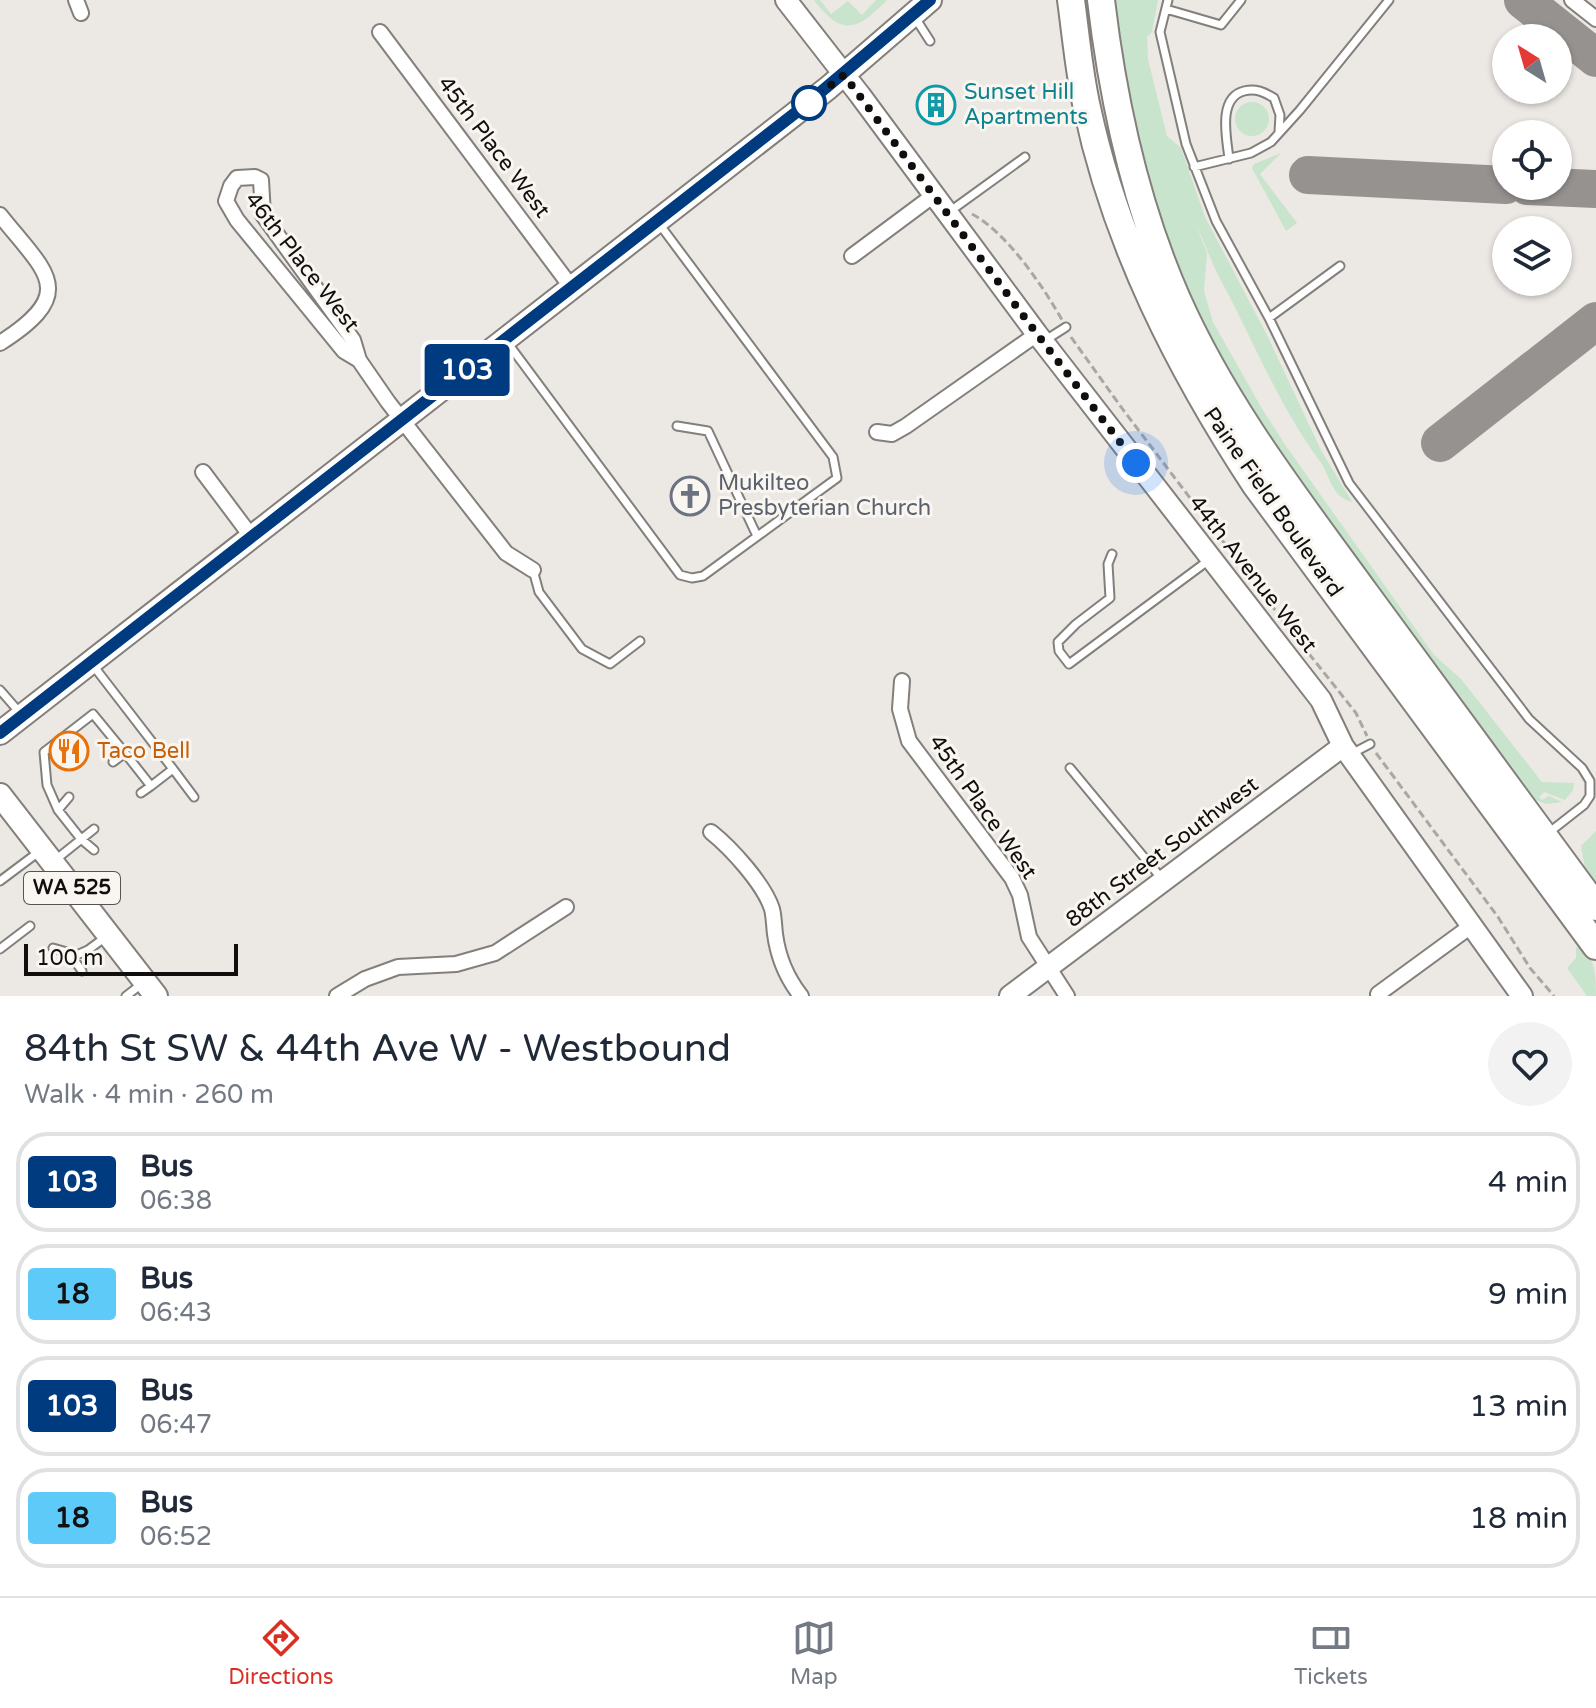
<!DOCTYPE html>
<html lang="en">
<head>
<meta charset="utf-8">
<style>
  body { margin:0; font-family:"Varela Round",sans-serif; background:#f2f2f3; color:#1f2937; height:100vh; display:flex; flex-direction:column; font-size:30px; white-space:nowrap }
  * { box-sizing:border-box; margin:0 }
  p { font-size:26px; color:#747a83 }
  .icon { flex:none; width:44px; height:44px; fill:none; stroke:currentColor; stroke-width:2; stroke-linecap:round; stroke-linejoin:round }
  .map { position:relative; height:996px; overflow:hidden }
  .details { display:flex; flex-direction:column; background:#fff; flex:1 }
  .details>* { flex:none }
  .badge { padding:0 16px; border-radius:6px; font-size:28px; line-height:52px }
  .needle { width:52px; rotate:323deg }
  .fabs { position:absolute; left:1492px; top:24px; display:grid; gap:16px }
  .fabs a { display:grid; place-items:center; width:80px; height:80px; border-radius:50%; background:#fff; box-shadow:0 2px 6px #0004; font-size:40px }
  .scale { position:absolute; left:24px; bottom:20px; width:214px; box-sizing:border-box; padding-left:8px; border:4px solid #100f0d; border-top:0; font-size:22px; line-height:28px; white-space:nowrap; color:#100f0d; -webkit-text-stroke:6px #f9f6f1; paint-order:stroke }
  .you { position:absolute; width:40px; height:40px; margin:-20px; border:6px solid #fff; border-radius:50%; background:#1a73e8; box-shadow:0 0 0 12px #1a73e833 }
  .map>.badge { position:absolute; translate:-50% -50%; box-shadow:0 0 0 4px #fff }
  .round { display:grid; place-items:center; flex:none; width:84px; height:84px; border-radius:42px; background:#f2f2f3 }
  .headline { display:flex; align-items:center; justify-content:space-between; height:136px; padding:0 24px }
  h1 { font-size:38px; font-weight:600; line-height:60px }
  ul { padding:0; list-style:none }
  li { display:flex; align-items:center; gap:24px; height:100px; margin:0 16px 12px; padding:0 8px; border:4px solid #e0e1e3; border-radius:32px }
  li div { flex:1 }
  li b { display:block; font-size:30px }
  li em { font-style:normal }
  li .badge { min-width:88px; font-weight:700; text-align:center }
  .tab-bar { display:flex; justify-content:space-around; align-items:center; height:112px; border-top:2px solid #e0e1e3; background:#fff; font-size:22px; color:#747a83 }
  .tab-bar a { display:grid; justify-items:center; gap:4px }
  .tab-bar .active { color:#d93025 }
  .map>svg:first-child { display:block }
  .green { fill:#c9e4cd }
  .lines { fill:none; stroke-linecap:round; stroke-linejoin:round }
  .taxiway { stroke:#969290; stroke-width:38 }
  .lane-casing { stroke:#837f7b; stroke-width:11 }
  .street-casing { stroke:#837f7b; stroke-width:18 }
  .secondary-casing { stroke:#837f7b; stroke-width:24 }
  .primary-casing { stroke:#837f7b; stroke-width:26 }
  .highway-casing { stroke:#837f7b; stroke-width:30 }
  .path { stroke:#aaa6a3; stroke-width:3; stroke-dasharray:8 4; stroke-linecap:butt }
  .lane { stroke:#fff; stroke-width:7 }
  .street { stroke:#fff; stroke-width:14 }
  .secondary { stroke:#fff; stroke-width:20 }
  .primary { stroke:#fff; stroke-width:22 }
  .highway { stroke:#fff; stroke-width:26 }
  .line-casing { stroke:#fff; stroke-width:18 }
  .line { stroke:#003b80; stroke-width:12 }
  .walk { stroke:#100f0d; stroke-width:8; stroke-dasharray:0 14.4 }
  .stop-dot { fill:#fff; stroke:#003b80; stroke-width:4 }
  .labels { text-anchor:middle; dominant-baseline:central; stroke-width:6; stroke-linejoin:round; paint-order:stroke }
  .shield { fill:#f9f6f1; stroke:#565451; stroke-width:2 }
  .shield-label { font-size:20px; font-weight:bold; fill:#100f0d }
  .culture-label { font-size:22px; fill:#0d838f; stroke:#f9f6f1; text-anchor:start }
  .street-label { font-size:22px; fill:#100f0d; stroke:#f9f6f1 }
  .worship-label { font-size:22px; fill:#5b616d; stroke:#f9f6f1; text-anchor:start }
  .food-label { font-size:22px; fill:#c56008; stroke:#f9f6f1; text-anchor:start }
</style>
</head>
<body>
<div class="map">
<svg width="1596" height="996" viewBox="0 0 1596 996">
  <rect width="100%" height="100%" fill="#ece8e4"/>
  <path class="green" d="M 814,0 L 820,0 L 831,14 L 848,1 L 862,15 L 876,0 L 887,0 C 857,31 842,37 814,0 Z
    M 1116,0 L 1158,0 L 1152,32 L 1147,37 L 1148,59 L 1167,136 L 1181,148 L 1205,217 L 1267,335 L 1321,450 L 1352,502 C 1330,496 1331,476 1319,460 C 1277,403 1252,337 1218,275 C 1210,259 1204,241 1196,224 L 1207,253 L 1204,291 L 1213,322 L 1261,407 L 1286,446 L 1434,655 L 1461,679 L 1542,782 L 1574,783 L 1573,790 L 1565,800 L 1544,792 L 1539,797 L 1542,800 L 1549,796 L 1562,802 L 1546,804 L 1531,798 L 1326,521 L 1226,372 L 1178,273 L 1155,208 L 1127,93 L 1115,20 Z
    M1235 119a17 17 0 1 1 34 0a17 17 0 1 1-34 0Z
    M 1281,153 L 1260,174 L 1297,223 L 1286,231 L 1252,168 L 1254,164 Z
    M 1596,831 L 1596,883 L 1585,868 L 1581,846 Z
    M 1576,947 C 1596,953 1596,977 1596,996 L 1587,996 L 1567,968 L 1576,958 Z"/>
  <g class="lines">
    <path class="taxiway" d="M 1523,0 L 1596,58
      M 1308,175 L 1506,185
      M 1527,186 L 1596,189
      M 1440,443 L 1596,321"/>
    <defs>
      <path id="lane" d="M 1168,0 L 1160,32 L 1186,144 L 1216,221 L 1269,318 L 1349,483 L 1529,719 L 1582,768 L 1590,781 L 1590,796 L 1584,805 L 1547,834
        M 1166,9 L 1221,25 L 1241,0
        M 914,16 L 930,41
        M 1229,159 C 1227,139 1217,98 1244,91 C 1256,88 1264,92 1274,98 L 1280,115 L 1279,132
        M 1194,167 L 1251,153 L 1271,142 L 1300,110 L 1389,0
        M 949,212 L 1025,157
        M 1269,318 L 1340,266
        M 1044,341 L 1066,327
        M 507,342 L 680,575 L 692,578 L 703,576 L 837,478 L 833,457 L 660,225
        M 677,426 L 708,431 L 757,536
        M 1112,554 L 1108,564 L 1110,598 L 1076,624 L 1058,642 L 1059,651 L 1069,664 L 1209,560
        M 533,570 L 539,592 L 582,649 L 610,664 L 640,641
        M 92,664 L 173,769 L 151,786
        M 0,690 L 21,714
        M 1351,754 L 1370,744
        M 113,762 L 125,753 L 151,786 L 141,793
        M 1070,768 L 1162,879
        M 173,769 L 194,797
        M 69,797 L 58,810 L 81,839 L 94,850
        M 58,810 L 47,785 L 44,752 L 93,714 L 125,753
        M 54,861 L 94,829
        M 0,881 L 40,851
        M 53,948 L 67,952 L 72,957
        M 0,949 L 30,926
        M 82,971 L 72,957 L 88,950 L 107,936
        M 126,996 L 143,983"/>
      <path id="street" d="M 76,0 L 81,13
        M 1572,0 L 1596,19
        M 380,32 L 572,288
        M 0,215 C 46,273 80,292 0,343
        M 852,256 L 934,195
        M 359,360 L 353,340 L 263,215 L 261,180 L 255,177 L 237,178 L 231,186 L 226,201 L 237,220 L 344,351 L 359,360 L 388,402 L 506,553 L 533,570
        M 877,432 L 892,434 L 906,426 L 1037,334
        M 203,472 L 251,536
        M 902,681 L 900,709 L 909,741 L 1012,878 L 1020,895 L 1029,937 L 1067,996
        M 711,832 C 731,848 764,884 772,909 C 774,917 774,926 775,934 C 778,957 786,977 801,996
        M 1378,994 L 1471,926
        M 337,996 L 365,979 L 398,967 L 456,964 L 495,953 L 566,907"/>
      <path id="secondary" d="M 786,0 L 860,95 L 1037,334 L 1321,700 L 1343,746 L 1522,996
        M 1010,996 L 1343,746"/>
      <path id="primary" d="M 0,733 L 828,88 L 930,0
        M 0,795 L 156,996"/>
      <path id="highway" d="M 1071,0 C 1076,36 1079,73 1087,108 C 1116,244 1179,368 1255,484 L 1596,946
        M 1101,0 C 1113,101 1136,206 1177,299 C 1225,407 1297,499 1366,594 C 1443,698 1519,803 1596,907"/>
    </defs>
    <use href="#lane" class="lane-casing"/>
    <use href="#street" class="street-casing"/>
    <use href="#secondary" class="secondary-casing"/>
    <use href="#primary" class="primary-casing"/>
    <use href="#highway" class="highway-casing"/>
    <path class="path" d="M 972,214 C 1007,233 1043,286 1062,320
      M 1071,337 L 1124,411 L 1275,610
      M 1279,616 L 1356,713 L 1367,736
      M 1376,753 L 1498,917 L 1530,968 L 1554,996"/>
    <use href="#lane" class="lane"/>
    <use href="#street" class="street"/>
    <use href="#secondary" class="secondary"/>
    <use href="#primary" class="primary"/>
    <use href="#highway" class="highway"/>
  </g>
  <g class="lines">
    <defs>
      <path id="line" d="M 0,733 L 803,107 L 930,0"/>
    </defs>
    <use href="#line" class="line-casing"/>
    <use href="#line" class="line"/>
    <path class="walk" d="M 809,103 L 803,107 L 844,75 L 1037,334 L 1136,463"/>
  </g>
  <defs>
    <symbol id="building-ring" viewBox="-11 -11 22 22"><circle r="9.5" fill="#f9f6f1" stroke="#0f9aa8" stroke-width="1.5"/><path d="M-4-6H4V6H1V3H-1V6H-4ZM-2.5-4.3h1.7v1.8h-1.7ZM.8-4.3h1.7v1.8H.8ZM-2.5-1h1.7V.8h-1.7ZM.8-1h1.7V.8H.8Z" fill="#0f9aa8"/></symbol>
    <symbol id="church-ring" viewBox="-11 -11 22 22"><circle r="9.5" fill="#f9f6f1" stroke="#6b7280" stroke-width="1.5"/><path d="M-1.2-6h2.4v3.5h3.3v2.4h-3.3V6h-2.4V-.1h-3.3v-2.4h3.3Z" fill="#6b7280"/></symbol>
    <symbol id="restaurant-ring" viewBox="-11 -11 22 22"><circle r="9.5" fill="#f9f6f1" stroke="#e8710a" stroke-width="1.5"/><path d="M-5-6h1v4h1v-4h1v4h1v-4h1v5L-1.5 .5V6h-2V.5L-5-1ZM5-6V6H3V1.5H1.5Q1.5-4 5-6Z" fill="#e8710a"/></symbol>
  </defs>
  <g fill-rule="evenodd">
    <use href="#building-ring" x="914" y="83" width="44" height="44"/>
    <use href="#church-ring" x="668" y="474" width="44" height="44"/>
    <use href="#restaurant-ring" x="47" y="729" width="44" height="44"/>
  </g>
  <circle class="stop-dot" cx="809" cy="103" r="16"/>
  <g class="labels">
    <rect class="shield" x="24" y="872" width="96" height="32" rx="6"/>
    <g class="shield-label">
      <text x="72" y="888">WA 525</text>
    </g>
    <g class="culture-label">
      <text x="964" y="92">Sunset Hill<tspan x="964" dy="25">Apartments</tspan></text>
    </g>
    <g class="street-label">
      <text transform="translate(494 147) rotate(53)">45th Place West</text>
      <text transform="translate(302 262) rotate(52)">46th Place West</text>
      <text transform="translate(1273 502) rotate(55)">Paine Field Boulevard</text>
      <text transform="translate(1253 574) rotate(52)">44th Avenue West</text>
      <text transform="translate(983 807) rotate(55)">45th Place West</text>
      <text transform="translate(1162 852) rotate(-37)">88th Street Southwest</text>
    </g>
    <g class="worship-label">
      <text x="718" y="483">Mukilteo<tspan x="718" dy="25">Presbyterian Church</tspan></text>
    </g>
    <g class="food-label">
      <text x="97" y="751">Taco Bell</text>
    </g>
  </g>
</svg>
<div class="fabs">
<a><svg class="needle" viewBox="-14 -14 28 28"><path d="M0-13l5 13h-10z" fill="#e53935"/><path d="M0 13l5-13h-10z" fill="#747a83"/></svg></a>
<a><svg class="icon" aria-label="locate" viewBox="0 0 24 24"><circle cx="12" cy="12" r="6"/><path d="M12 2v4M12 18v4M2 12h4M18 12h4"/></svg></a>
<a><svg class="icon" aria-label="layers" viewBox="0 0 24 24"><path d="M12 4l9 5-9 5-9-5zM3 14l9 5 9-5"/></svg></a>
</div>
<div class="scale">100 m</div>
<div class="you" style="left:1136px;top:463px"></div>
<b class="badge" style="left:467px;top:370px;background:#003b80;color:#fff">103</b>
</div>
<section class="details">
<div class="headline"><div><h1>84th St SW &amp; 44th Ave W - Westbound</h1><p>Walk · 4 min · 260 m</p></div><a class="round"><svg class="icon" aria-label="heart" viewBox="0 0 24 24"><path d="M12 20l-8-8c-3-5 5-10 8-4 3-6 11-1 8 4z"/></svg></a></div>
<ul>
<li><span class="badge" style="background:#003b80;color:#fff">103</span><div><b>Bus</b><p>06:38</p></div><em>4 min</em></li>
<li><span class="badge" style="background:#5dcaf7;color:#111">18</span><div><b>Bus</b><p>06:43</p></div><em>9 min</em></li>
<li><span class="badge" style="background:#003b80;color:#fff">103</span><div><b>Bus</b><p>06:47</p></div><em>13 min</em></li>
<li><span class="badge" style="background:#5dcaf7;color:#111">18</span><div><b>Bus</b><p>06:52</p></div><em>18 min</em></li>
</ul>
</section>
<nav class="tab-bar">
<a class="active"><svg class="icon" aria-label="directions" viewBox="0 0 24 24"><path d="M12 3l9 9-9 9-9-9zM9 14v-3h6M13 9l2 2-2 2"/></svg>Directions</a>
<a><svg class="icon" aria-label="map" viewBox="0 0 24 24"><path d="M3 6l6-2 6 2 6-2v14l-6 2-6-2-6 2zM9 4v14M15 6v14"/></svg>Map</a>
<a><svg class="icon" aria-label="tickets" viewBox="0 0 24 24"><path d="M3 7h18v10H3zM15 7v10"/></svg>Tickets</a>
</nav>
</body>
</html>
